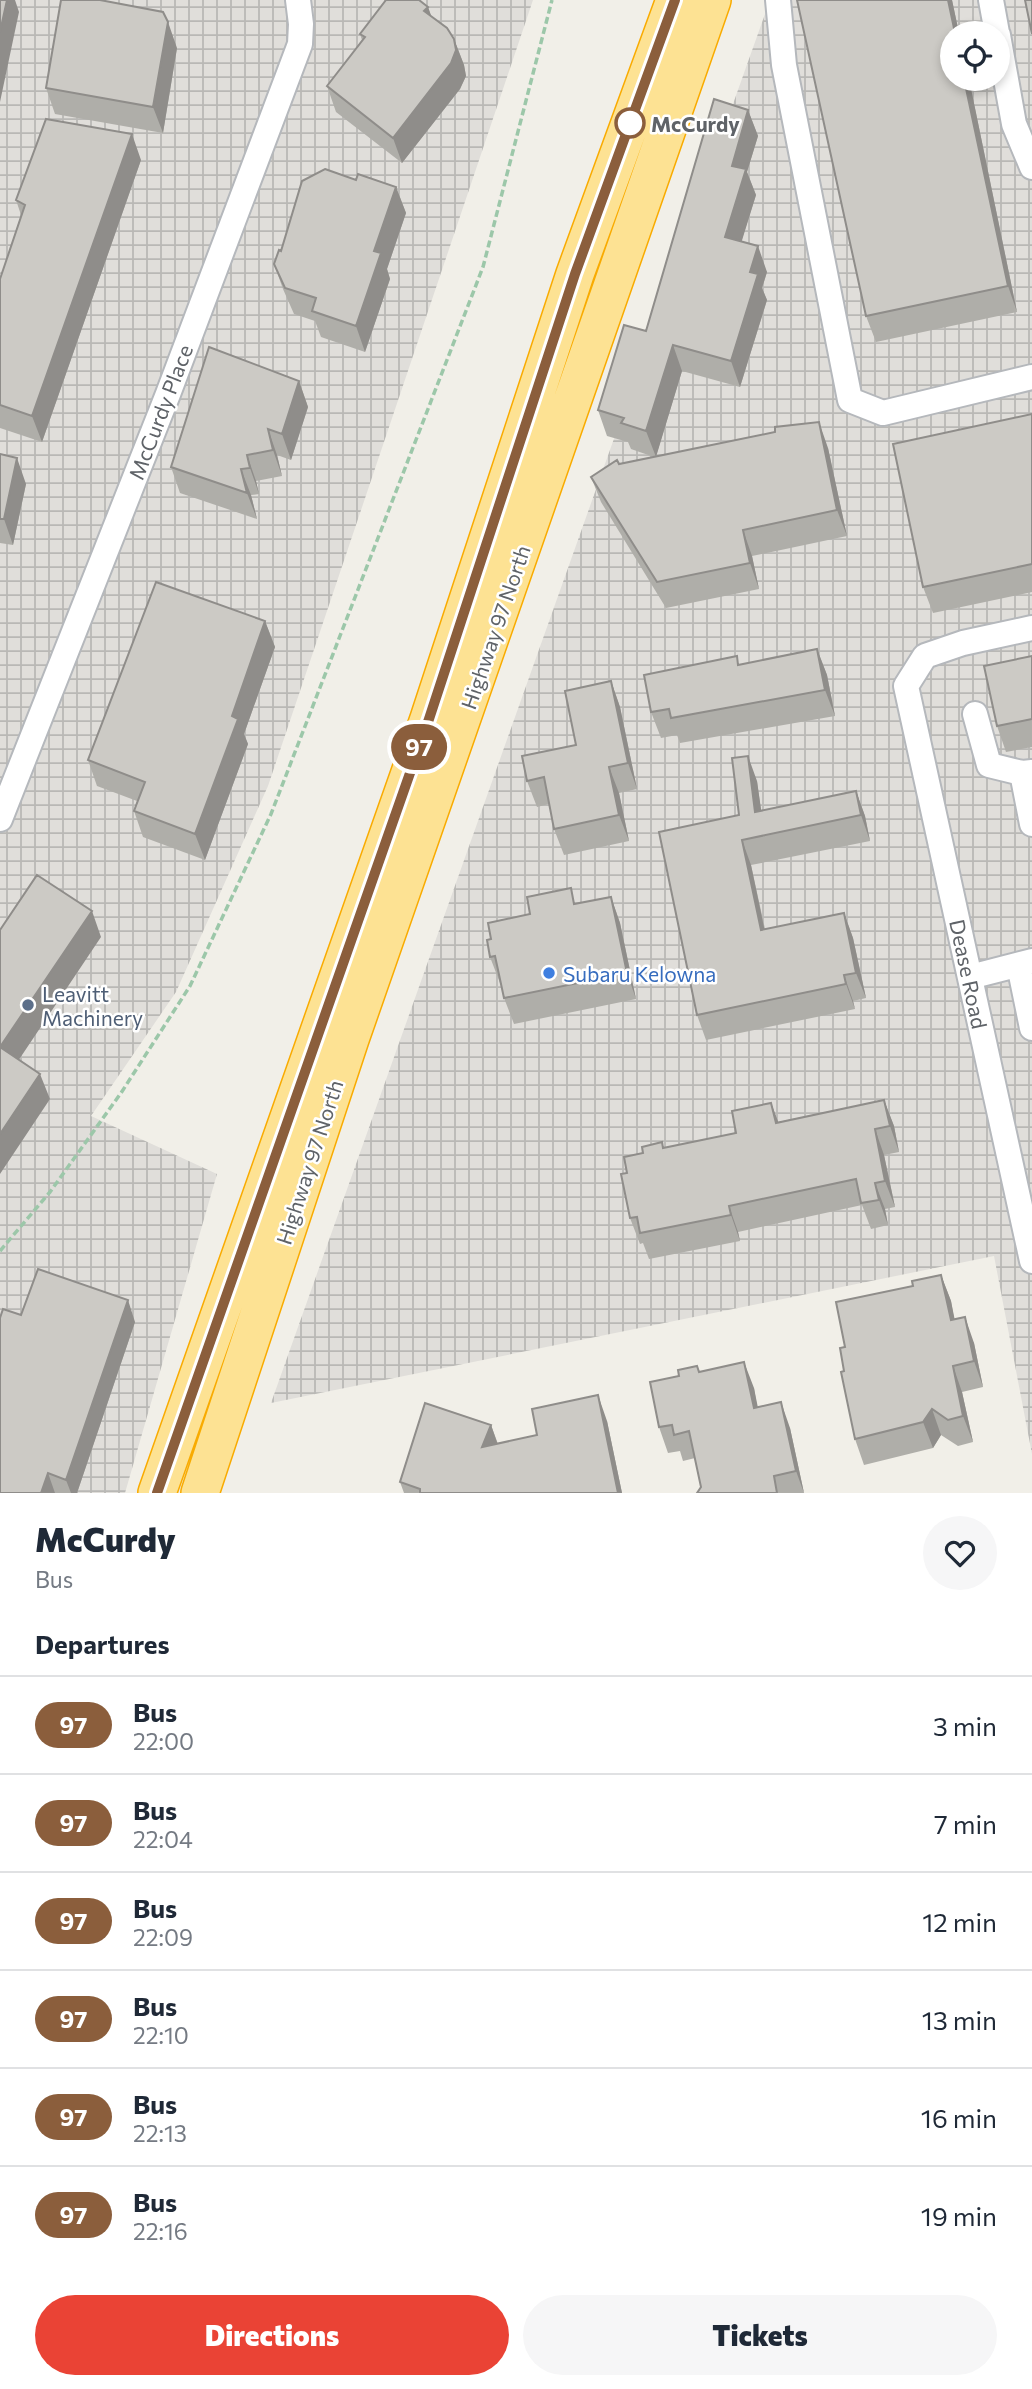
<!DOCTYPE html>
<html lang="en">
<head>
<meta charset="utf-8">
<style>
  body { margin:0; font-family:Commissioner,sans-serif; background:#f6f6f7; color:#1f2937; height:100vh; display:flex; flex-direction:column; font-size:26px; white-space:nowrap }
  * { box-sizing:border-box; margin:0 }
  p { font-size:23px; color:#747a83 }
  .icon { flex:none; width:38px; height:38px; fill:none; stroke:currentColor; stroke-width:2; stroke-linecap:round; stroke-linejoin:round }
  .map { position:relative; height:1493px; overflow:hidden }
  .details { display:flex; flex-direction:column; background:#fff; flex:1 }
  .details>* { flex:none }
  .badge { padding:0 14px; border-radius:23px; font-size:24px; line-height:46px }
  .tools { position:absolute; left:940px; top:21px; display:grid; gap:14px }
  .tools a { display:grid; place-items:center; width:70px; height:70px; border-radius:50%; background:#fff; box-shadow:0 4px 10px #0003; font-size:35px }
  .map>.badge { position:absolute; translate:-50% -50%; box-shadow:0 0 0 4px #fff }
  h2 { padding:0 35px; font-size:26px; line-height:63px }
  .round { display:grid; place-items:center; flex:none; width:74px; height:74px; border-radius:37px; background:#f6f6f7 }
  .headline { display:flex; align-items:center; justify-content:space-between; height:119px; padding:0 35px }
  h1 { font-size:33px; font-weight:800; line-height:52px }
  .cta { display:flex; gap:14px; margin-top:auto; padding:14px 35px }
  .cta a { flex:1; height:80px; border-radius:42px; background:#ea4335; color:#fff; font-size:28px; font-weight:800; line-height:80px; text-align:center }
  .cta a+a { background:#f6f6f7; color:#1f2937 }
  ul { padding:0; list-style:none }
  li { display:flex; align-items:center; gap:21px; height:98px; padding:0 35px; border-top:2px solid #e0e1e3 }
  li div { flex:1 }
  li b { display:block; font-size:26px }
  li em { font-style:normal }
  li .badge { min-width:77px; font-weight:700; text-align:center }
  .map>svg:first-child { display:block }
  .industrial { fill:url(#industrial-grid); fill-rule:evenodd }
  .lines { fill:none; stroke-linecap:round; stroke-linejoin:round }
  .minor-casing { stroke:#b5b8bc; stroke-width:28 }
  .highway-casing { stroke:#f9ab00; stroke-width:40 }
  .path { stroke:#9cc7a9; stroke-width:3.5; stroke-dasharray:7 3.5; stroke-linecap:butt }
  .minor { stroke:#fff; stroke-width:24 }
  .highway { stroke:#fde293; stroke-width:37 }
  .wall { fill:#afaea9 }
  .shaded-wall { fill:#8f8d8a }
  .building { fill:#cccac5; stroke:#8f8d8a; stroke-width:2 }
  .line-casing { stroke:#fff; stroke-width:16 }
  .line { stroke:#8b5e3c; stroke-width:10 }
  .stop-dot { fill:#fff; stroke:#8b5e3c; stroke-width:3.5 }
  .shop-dot { fill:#3f7fe0; stroke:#fff; stroke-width:2.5 }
  .service-dot { fill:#5c6f8a; stroke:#fff; stroke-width:2.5 }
  .labels { text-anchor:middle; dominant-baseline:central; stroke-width:5; stroke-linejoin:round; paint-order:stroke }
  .stop-label { font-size:21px; font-weight:bold; fill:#5f6368; stroke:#fff; text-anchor:start }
  .street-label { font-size:21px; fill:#5f6368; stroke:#fff }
  .shop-label { font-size:21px; fill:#366cbe; stroke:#fff; text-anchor:start }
  .service-label { font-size:21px; fill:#4e5e75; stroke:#fff; text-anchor:start }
</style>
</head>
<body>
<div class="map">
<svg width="1032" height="1493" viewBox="0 0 1032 1493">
  <defs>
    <pattern id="industrial-grid" width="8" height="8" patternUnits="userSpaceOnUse" patternTransform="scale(1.75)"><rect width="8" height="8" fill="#e0deda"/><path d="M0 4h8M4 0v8" fill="none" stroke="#b9b8b5"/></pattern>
  </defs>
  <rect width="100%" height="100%" fill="#f1efe8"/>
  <path class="industrial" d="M 0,0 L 533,0 L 268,786 L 176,992 L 91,1116 L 217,1174 L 125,1493 L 0,1493 Z
    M 770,0 L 1032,0 L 1032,1454 L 994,1256 L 271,1403 ZM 952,33 L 998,33 L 998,79 L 952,79 Z"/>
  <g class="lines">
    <defs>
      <path id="minor" d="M 778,0 L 784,65 L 850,400 L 883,413 L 1032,377
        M 991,0 L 997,33
        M 998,35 L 1014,124 L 1032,167
        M 1032,628 L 963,643 L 925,656 L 906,686 L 1032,1261
        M 975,714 L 989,765 L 1022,773 L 1032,772
        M 1022,773 L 1032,824
        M 0,819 L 168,394 L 300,44 L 301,24 L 298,0
        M 1019,965 L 1032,1028
        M 970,977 L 1032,961"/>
      <path id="highway" d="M 157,1493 L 429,719 L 575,274 L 675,0
        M 200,1493 L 350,1039 L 712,0"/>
    </defs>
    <use href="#minor" class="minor-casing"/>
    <use href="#highway" class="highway-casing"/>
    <path class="path" d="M 0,1251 L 50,1192 L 121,1093 L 190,986 L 271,814 L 483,267 L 552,0"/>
    <use href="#minor" class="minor"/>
    <use href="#highway" class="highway"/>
  </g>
  <path class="wall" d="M 797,0 L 952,0 L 959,33 L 952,79 L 969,79 L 1017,312 L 876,342 L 866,316 Z
    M 428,7 L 431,16 L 454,39 L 464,65 L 466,76 L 460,89 L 402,163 L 336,112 L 327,86 L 362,40 L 360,34 Z
    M 177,48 L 163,133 L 55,114 L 46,88 Z
    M 748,110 L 758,136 L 747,172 L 756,195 L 741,242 L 767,272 L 762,288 L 767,300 L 740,387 L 682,371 L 656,456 L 828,448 L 847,536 L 752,556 L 759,589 L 666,608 L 601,502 L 591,477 L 619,464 L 654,457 L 631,449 L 628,442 L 607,436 L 598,410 L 646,331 Z
    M 141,160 L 42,442 L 0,428 L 0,279 L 21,215 L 16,200 Z
    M 356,180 L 396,187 L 406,213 L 387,269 L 390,279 L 365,352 L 321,337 L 315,321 L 294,314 L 283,289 L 274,264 L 281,251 Z
    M 299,381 L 308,407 L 291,460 L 277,455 L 282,476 L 256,481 L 259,494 L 251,495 L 257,519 L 180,493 L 171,467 Z
    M 1032,414 L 1032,592 L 933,613 L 923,587 Z
    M 0,454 L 26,484 L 13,545 L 0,543 Z
    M 265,621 L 275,647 L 244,734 L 248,744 L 205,860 L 143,837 L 134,811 L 137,801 L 97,786 L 88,760 Z
    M 817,649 L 827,675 L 835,716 L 680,743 L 677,735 L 661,738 L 651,712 L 740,665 Z
    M 1032,656 L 1032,747 L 1006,752 L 997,726 Z
    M 611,681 L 620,707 L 637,789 L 619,793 L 629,841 L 564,855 L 554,829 L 549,804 L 537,807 L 527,781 L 576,745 Z
    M 757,781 L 761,811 L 856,791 L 865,816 L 870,841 L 751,865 L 765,929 L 844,913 L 853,938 L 866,998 L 853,1001 L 855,1009 L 706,1040 L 697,1015 L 739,815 Z
    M 611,897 L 620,923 L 636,999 L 514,1024 L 504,998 L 501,983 L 500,983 L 490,957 L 491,939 L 577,904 Z
    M 884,1100 L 894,1126 L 899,1152 L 884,1155 L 895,1207 L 885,1209 L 888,1225 L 871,1229 L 862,1205 L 738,1232 L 740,1241 L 649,1259 L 643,1243 L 640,1244 L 630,1218 L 627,1173 L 643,1153 L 736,1133 L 771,1103 L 778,1122 Z
    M 941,1275 L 951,1301 L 954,1319 L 974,1343 L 983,1387 L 962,1392 L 973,1442 L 958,1446 L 941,1435 L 933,1448 L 864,1465 L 855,1439 L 844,1371 L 845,1347 L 913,1286 Z
    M 21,1315 L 135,1322 L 77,1493 L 0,1493 Z
    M 699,1372 L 754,1388 L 757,1407 L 790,1428 L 804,1493 L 697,1493 L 701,1487 L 695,1458 L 683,1461 L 680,1451 L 668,1453 L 659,1427 Z
    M 607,1421 L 622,1493 L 404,1493 L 400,1482 L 491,1425 L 498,1444 Z"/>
  <path class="shaded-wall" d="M 7,0 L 15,0 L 19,12 L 0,102 L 0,32 Z
    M 948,0 L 952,0 L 959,33 L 955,33 Z
    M 428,7 L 437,32 L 424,11 Z
    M 168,22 L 177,48 L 163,133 L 153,107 Z
    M 454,39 L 464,65 L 466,76 L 460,89 L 402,163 L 393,138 Z
    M 964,79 L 969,79 L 1017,312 L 1008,286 Z
    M 748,110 L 758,136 L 747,172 L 756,195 L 735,263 L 725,237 L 732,166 Z
    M 132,134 L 141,160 L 42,442 L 32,416 Z
    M 396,187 L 406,213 L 387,269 L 390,279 L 365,352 L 356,326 L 374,251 Z
    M 758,246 L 767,272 L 762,288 L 767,300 L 740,387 L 731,361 L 750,272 Z
    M 673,345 L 682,371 L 656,457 L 646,431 Z
    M 299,381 L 308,407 L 291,460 L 282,434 Z
    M 819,422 L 828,448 L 847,536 L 837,510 Z
    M 268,429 L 277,455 L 282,476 L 273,450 Z
    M 247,455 L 256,481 L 259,494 L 250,468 Z
    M 17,458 L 26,484 L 13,545 L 4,519 Z
    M 241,469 L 251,495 L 257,519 L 247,493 Z
    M 743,530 L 752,556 L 759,589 L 750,563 Z
    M 265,621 L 275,647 L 244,734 L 248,744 L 205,860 L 195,834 L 232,716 Z
    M 817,649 L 827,675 L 835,716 L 825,690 Z
    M 611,681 L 620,707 L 637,789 L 628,763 Z
    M 748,756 L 757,781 L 765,837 L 755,812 Z
    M 609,767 L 619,793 L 629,841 L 619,815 Z
    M 856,791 L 865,816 L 870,841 L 861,815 Z
    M 742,840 L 751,865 L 770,956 L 761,930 Z
    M 611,897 L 620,923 L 636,999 L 627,973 Z
    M 92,911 L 101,937 L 10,1073 L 0,1047 Z
    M 844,913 L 853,938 L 866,998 L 856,973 Z
    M 844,975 L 853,1001 L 855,1009 L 846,984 Z
    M 40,1074 L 50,1099 L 0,1174 L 0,1134 Z
    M 884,1100 L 894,1126 L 899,1152 L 890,1126 Z
    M 771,1103 L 781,1129 L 776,1123 Z
    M 875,1129 L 884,1155 L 895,1207 L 885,1181 Z
    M 875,1183 L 885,1209 L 888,1225 L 879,1200 Z
    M 729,1206 L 738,1232 L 740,1241 L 731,1215 Z
    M 941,1275 L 951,1301 L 960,1346 L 951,1320 Z
    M 128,1300 L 135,1322 L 77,1493 L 71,1493 L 66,1480 Z
    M 965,1317 L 974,1343 L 983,1387 L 974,1361 Z
    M 744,1362 L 754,1388 L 763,1433 L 754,1408 Z
    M 953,1366 L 962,1392 L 973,1442 L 963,1416 Z
    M 598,1395 L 607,1421 L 622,1493 L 618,1493 Z
    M 781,1402 L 790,1428 L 804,1493 L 796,1471 Z
    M 932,1409 L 941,1435 L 933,1448 L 923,1422 Z
    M 491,1425 L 500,1451 L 482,1447 Z
    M 48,1473 L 55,1493 L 41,1493 Z"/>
  <path class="building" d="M 0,0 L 7,0 L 0,32 Z
    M 61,0 L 100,0 L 163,12 L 168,22 L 153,107 L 46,88 Z
    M 386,0 L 419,0 L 428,7 L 424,11 L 447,28 L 454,39 L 456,50 L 451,63 L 393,138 L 327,86 L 365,37 L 360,34 Z
    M 797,0 L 948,0 L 955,33 L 952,33 L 952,79 L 964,79 L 1008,286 L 866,316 Z
    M 1025,0 L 1032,0 L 1032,34 Z
    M 714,99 L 748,110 L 732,166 L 746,169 L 725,237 L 758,246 L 750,272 L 758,274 L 731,361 L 673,345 L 646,431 L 621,423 L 624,418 L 598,410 L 624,325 L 646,331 Z
    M 46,119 L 132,134 L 32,416 L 0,405 L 0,279 L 25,205 L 16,200 Z
    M 325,169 L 356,180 L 358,174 L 396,187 L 374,251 L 381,253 L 356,326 L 312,311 L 316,298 L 285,288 L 274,264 L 279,250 L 281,251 L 302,181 Z
    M 209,347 L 299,381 L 282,434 L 268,429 L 273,450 L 247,455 L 250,468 L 241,469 L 247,493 L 171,467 Z
    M 1032,414 L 1032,564 L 923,587 L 893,444 Z
    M 819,422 L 837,510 L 743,530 L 750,563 L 657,582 L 591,477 L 617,460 L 619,464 L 775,432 L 775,427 Z
    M 0,454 L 17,458 L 4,519 L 0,519 Z
    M 156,582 L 265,621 L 232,716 L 238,719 L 195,834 L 134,811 L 145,782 L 88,760 Z
    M 817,649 L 825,690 L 671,718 L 669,709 L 651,712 L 644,675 L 737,656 L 738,665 Z
    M 1032,656 L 1032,719 L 997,726 L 984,666 Z
    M 611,681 L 628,763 L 609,767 L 619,815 L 554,829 L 544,777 L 527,781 L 522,756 L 576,745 L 565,691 Z
    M 748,756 L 755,812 L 856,791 L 861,815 L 742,840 L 761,930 L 844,913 L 856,973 L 844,975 L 846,984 L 697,1015 L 659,832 L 739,815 L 732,758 Z
    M 37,875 L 92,911 L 0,1047 L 40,1074 L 0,1134 L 0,930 Z
    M 571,888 L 574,904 L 611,897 L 627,973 L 504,998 L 495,956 L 490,957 L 487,940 L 491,939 L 488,923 L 530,914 L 527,897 Z
    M 884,1100 L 890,1126 L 875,1129 L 885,1181 L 875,1183 L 879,1200 L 861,1203 L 856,1179 L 729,1206 L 731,1215 L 640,1233 L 637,1217 L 630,1218 L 621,1174 L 627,1173 L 624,1157 L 643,1153 L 642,1147 L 662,1142 L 663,1148 L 736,1133 L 732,1111 L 771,1103 L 776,1123 Z
    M 38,1269 L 128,1300 L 66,1480 L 48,1473 L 41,1493 L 0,1493 L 0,1318 L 3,1309 L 21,1315 Z
    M 941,1275 L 951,1320 L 965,1317 L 974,1361 L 953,1366 L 963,1416 L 948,1420 L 932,1409 L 923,1422 L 855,1439 L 841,1372 L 844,1371 L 840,1348 L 845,1347 L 836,1302 L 913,1286 L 912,1281 Z
    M 744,1362 L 754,1408 L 781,1402 L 796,1471 L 774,1476 L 777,1493 L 697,1493 L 701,1487 L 689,1431 L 674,1435 L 672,1425 L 659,1427 L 650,1382 L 679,1376 L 678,1370 L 697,1366 L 699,1372 Z
    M 598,1395 L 618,1493 L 420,1493 L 420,1489 L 400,1482 L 425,1403 L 491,1425 L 482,1447 L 537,1435 L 532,1409 Z"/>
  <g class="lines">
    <defs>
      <path id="line" d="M 157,1493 L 429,719 L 575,274 L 675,0"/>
    </defs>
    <use href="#line" class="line-casing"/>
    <use href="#line" class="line"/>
  </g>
  <circle class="stop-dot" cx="630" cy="123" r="14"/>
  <circle class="shop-dot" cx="549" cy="973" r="7"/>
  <circle class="service-dot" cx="28" cy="1005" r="7"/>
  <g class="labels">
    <g class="stop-label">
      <text x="651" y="123">McCurdy</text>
    </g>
    <g class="street-label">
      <text transform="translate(160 412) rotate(-69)">McCurdy Place</text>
      <text transform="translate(495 627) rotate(-71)">Highway 97 North</text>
      <text transform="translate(969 974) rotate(78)">Dease Road</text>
      <text transform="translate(309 1162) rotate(-72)">Highway 97 North</text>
    </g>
    <g class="shop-label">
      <text x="563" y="973">Subaru Kelowna</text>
    </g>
    <g class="service-label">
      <text x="42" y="993">Leavitt<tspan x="42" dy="24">Machinery</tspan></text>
    </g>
  </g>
</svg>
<div class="tools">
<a><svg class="icon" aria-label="locate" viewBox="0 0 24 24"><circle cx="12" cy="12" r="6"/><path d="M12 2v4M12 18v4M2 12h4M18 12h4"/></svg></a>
</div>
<b class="badge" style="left:419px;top:747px;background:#8b5e3c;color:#fff">97</b>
</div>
<section class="details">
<div class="headline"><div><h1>McCurdy</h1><p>Bus</p></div><a class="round"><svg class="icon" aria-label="heart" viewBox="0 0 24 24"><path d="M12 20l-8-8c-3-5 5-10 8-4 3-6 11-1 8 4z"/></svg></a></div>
<h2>Departures</h2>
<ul>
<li><span class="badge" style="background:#8b5e3c;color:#fff">97</span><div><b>Bus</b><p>22:00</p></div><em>3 min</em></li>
<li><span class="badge" style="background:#8b5e3c;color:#fff">97</span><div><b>Bus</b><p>22:04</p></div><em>7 min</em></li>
<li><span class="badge" style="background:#8b5e3c;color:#fff">97</span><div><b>Bus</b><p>22:09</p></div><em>12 min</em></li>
<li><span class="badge" style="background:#8b5e3c;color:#fff">97</span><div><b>Bus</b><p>22:10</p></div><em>13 min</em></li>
<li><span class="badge" style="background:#8b5e3c;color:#fff">97</span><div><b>Bus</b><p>22:13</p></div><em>16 min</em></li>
<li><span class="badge" style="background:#8b5e3c;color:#fff">97</span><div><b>Bus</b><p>22:16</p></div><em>19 min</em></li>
</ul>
<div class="cta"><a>Directions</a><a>Tickets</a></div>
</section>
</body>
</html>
